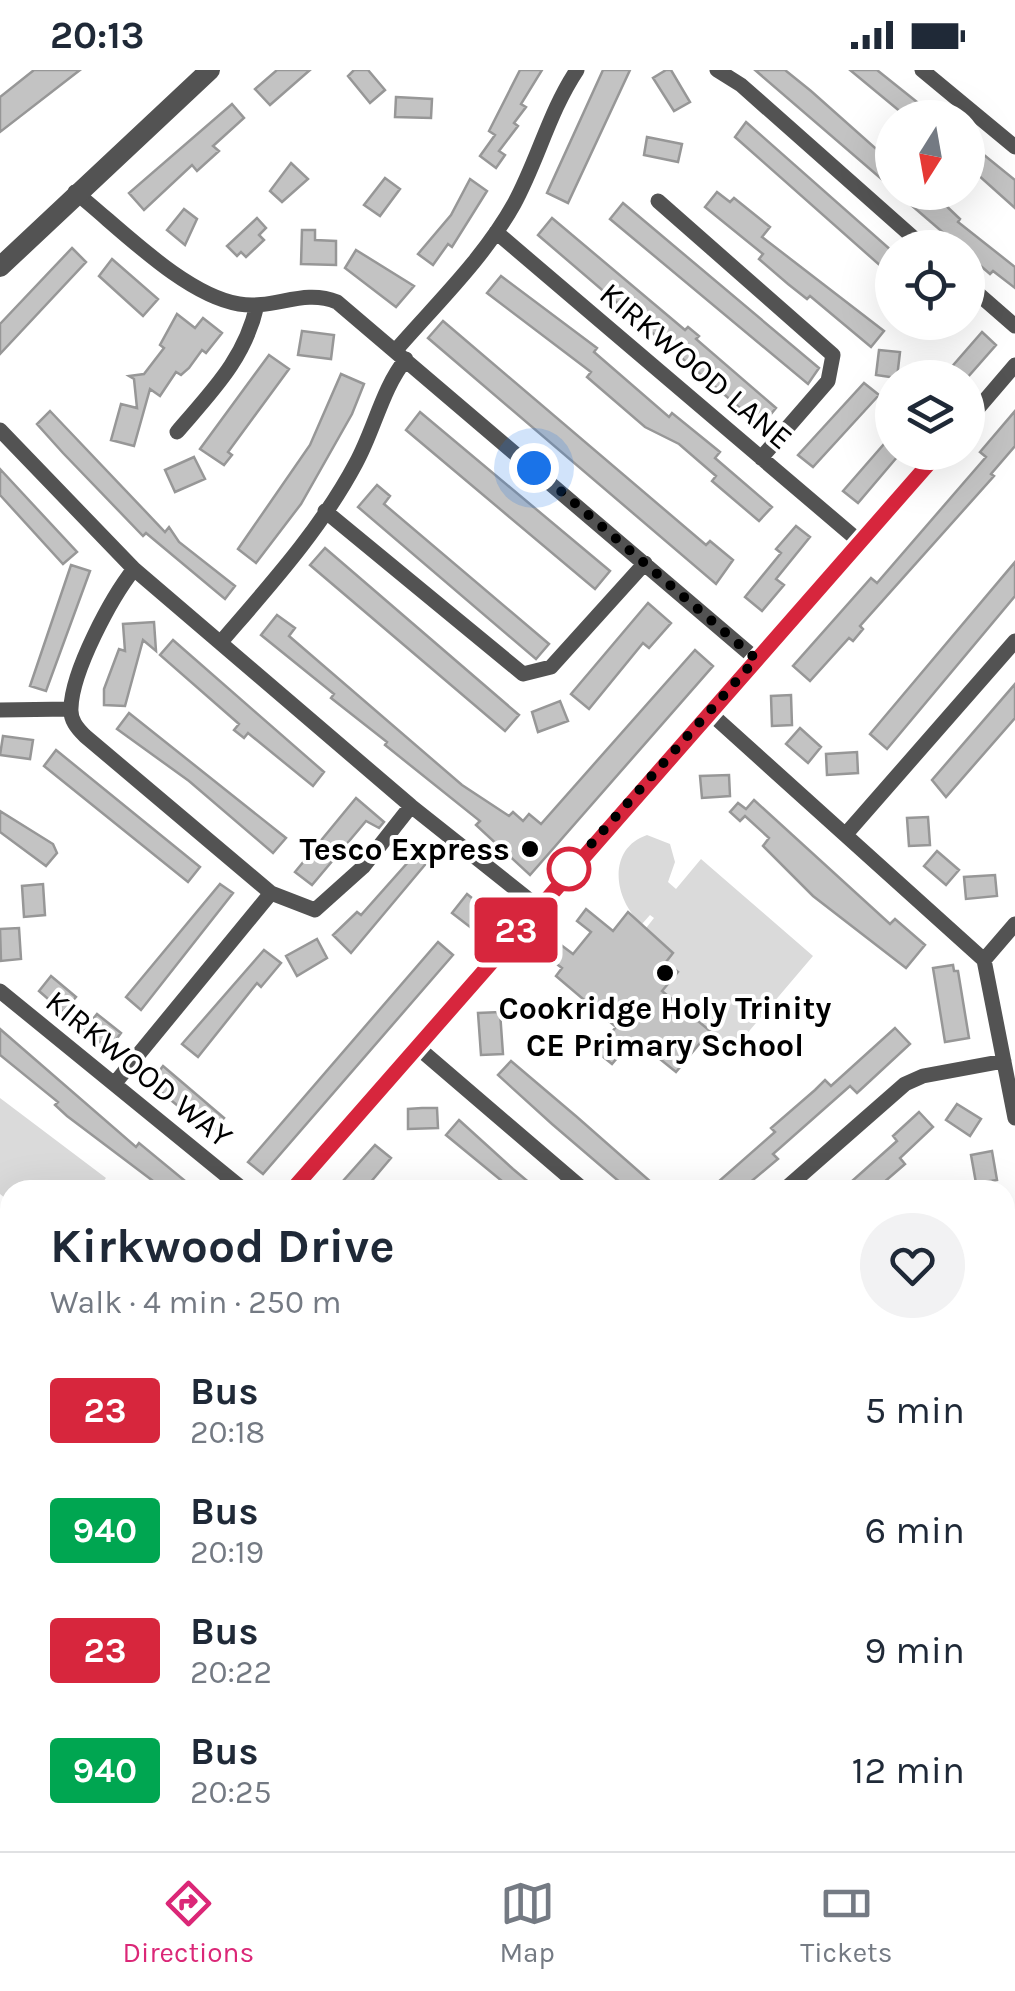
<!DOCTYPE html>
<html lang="en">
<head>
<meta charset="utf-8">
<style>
  body { margin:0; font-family:Karla,sans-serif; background:#f2f2f3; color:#1f2937; height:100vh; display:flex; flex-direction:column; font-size:38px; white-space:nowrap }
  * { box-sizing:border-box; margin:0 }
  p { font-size:32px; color:#747a83 }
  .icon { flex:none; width:55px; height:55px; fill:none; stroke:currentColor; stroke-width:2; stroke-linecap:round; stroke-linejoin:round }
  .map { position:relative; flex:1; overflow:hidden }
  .sheet { position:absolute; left:0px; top:1110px; width:1015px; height:672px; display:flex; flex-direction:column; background:#fff; border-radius:30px 30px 0 0; box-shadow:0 10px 40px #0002 }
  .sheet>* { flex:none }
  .badge { padding:0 20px; border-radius:8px; font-size:35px; line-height:65px }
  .needle { width:65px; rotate:191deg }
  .fabs { position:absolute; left:875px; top:30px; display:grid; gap:20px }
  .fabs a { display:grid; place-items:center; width:110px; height:110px; border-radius:50%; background:#fff; box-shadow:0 10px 40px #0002; font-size:50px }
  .you { position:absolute; width:50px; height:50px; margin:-25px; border:8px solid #fff; border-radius:50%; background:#1a73e8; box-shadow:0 0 0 15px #1a73e833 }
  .map>.badge { position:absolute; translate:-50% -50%; box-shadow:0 0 0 5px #fff }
  .round { display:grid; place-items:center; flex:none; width:105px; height:105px; border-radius:52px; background:#f2f2f3 }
  .overview { display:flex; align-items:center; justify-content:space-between; height:170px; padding:0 50px }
  h1 { font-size:48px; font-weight:700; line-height:75px }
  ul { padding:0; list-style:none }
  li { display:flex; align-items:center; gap:30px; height:120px; padding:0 50px }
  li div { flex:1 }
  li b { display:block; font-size:38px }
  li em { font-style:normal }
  li .badge { min-width:110px; font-weight:700; text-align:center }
  .status { display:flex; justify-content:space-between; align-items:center; height:70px; padding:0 50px; background:#fff; direction:ltr }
  .status svg { height:28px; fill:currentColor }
  .tab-bar { display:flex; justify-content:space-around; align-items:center; height:140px; border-top:2px solid #e0e1e3; background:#fff; font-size:28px; color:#747a83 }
  .tab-bar a { display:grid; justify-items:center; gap:5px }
  .tab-bar .active { color:#db2777 }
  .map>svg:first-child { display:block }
  .green { fill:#dadada }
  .building { fill:#c3c3c3; stroke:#979797; stroke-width:2.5 }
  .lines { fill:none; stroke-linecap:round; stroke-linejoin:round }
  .minor { stroke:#535353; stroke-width:15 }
  .tertiary { stroke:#535353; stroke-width:20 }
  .line-casing { stroke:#fff; stroke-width:22 }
  .line { stroke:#d7263d; stroke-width:15 }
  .walk { stroke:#000; stroke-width:10; stroke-dasharray:0 18 }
  .poi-dot { fill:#000; stroke:#fff; stroke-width:4 }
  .stop-dot { fill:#fff; stroke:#d7263d; stroke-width:5 }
  .labels { text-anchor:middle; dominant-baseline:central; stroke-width:8; stroke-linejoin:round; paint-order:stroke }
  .street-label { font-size:32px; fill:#000; stroke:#fff }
  .poi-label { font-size:32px; font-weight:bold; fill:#000; stroke:#fff; text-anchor:end }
</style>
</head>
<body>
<div class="status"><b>20:13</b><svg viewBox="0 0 49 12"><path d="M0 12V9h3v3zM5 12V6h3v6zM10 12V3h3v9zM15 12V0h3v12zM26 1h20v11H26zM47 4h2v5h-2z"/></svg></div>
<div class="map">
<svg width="1015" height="1781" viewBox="0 0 1015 1781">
  <rect width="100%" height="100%" fill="#fff"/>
  <path class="green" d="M 647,765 L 670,774 L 675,792 L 668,812 L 676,819 L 701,789 L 813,886 L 733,980 L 680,936 L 659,926 L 678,902 L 635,872 L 654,848 L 650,845 L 642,854 C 614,831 606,779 647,765 Z
    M 0,1028 L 106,1108 L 97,1120 L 10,1120 L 10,1132 L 0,1124 Z"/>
  <path class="building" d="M 34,0 L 80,0 L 0,62 L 0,27 Z
    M 277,0 L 310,0 L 270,35 L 255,19 Z
    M 354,0 L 368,0 L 385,20 L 370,33 L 348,6 Z
    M 520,0 L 542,0 L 521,34 L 526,37 L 514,53 L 518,56 L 499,81 L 505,85 L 496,98 L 480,86 L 495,65 L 489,61 Z
    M 603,0 L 630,0 L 568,133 L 547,123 Z
    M 666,0 L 671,0 L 690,32 L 674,41 L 653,8 Z
    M 755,0 L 785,0 L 811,21 L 892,93 L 892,118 Z
    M 850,0 L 877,0 L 937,48 L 908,48 Z
    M 396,27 L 432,29 L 431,48 L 395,47 Z
    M 232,34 L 244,48 L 213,76 L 219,81 L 197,101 L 192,95 L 144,140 L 129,123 Z
    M 746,52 L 892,181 L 892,206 L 735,67 Z
    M 647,67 L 682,74 L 678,92 L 644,85 Z
    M 968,72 L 1015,110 L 1015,138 L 968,96 Z
    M 291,93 L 308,109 L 282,132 L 270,121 Z
    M 385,108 L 400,119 L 380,146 L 364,135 Z
    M 470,109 L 487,121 L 452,177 L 448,174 L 433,195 L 418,184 L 451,145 Z
    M 717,122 L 730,132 L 734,128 L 770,157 L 762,167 L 884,261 L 871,277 L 810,226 L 807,229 L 788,214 L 759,189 L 763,184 L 705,137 Z
    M 896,122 L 931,122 L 939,129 L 960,149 L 958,152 L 1015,197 L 1015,218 L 993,201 L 990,204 L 968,185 L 968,178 L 961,178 Z
    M 623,133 L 819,298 L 808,314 L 610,149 Z
    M 184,139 L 197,149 L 185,175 L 167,160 Z
    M 257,148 L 266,158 L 259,165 L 264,170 L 246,187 L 241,182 L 237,186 L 227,176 Z
    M 552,148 L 685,260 L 688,257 L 699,266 L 696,269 L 776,338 L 761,356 L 538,165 Z
    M 302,160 L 315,160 L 315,170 L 336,171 L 336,195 L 301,194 Z
    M 72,178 L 86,192 L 0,284 L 0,254 Z
    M 356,180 L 414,216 L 396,237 L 345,198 Z
    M 112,189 L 158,229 L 143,246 L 99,206 Z
    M 501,206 L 597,278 L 594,282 L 669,347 L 672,343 L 720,382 L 715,388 L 772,437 L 759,451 L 712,411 L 716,406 L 679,374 L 645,357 L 587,307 L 591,302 L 487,223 Z
    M 177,244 L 195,258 L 203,248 L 222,263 L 206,283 L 202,280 L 189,298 L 181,305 L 176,302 L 160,326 L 150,319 L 134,376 L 111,370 L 121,334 L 137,338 L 134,309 L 129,306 L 144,304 L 164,278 L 160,275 Z
    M 443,251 L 706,475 L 710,471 L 733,490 L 716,514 L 428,268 Z
    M 302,261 L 334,265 L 331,289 L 298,285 Z
    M 982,262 L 996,275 L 967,308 L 942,308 Z
    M 879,280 L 900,282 L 897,308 L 876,305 Z
    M 269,285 L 289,299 L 228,382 L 232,385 L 224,395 L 200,379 Z
    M 341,304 L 364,314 L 352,344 L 301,434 L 256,493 L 238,479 L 310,375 Z
    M 864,313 L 879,325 L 813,397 L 798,385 Z
    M 50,341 L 165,462 L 169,457 L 179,472 L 235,516 L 225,529 L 146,463 L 143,466 L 63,383 L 37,354 Z
    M 1015,341 L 1015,376 L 991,404 L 994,406 L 860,556 L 863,559 L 853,571 L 849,568 L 810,611 L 793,596 L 871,508 L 877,513 L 986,387 L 980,382 Z
    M 420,342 L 610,501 L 595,519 L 406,360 Z
    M 884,374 L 898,386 L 858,433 L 843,421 Z
    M 194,387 L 205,409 L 175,422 L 165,400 Z
    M 0,399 L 77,482 L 63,494 L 0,425 Z
    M 377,415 L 390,426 L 384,434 L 549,574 L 536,589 L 358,437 Z
    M 796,456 L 810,467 L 776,509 L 784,515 L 762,541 L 745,527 L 781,483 L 776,479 Z
    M 325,478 L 519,645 L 505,661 L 310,495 Z
    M 1015,492 L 1015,526 L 887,679 L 870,664 Z
    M 71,495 L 90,501 L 46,621 L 30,616 Z
    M 648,533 L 671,553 L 649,578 L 643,573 L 589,639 L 571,624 Z
    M 277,545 L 295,558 L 289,566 L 462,715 L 509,746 L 513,742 L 523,751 L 529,744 L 541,754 L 695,580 L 713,596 L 530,805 L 476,755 L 480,751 L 385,675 L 387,672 L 331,628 L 334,624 L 261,565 Z
    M 154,552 L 156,581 L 143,570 L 125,636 L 104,635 L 104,619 L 119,579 L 125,581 L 123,554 Z
    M 173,570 L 324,702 L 313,716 L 248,663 L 244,668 L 234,660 L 239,654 L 160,585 Z
    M 1015,614 L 1015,648 L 946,727 L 932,710 Z
    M 791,625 L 792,655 L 772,656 L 771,626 Z
    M 560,631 L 568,651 L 538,662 L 532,642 Z
    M 129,643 L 286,768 L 273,783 L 189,711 L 117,659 Z
    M 800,658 L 821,677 L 808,693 L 786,674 Z
    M 3,666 L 33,670 L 30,689 L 0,685 Z
    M 56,680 L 200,797 L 188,812 L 44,696 Z
    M 857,682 L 858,703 L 827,705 L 826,684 Z
    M 729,705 L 730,726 L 702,728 L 700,706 Z
    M 356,728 L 384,752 L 379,758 L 366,751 L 312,815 L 295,802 Z
    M 754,730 L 890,854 L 895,849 L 925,875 L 906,898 L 813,826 L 763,776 L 769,768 L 745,746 L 740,751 L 730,742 L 738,733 L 746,739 Z
    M 0,741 L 53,774 L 57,783 L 46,796 L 0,762 Z
    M 928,747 L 930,775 L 909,776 L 907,748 Z
    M 418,781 L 429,790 L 351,883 L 333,865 L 357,842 L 361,845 Z
    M 937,781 L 959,800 L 946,815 L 924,796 Z
    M 995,805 L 997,826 L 966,829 L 964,807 Z
    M 43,814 L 45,845 L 24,847 L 22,816 Z
    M 220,814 L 233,823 L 141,940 L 126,927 Z
    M 467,824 L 488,841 L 474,860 L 452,843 Z
    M 586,839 L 613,861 L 628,842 L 673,883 L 666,892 L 678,902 L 662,921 L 710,961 L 676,1002 L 634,968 L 612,994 L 596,981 L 616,957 L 556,906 L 562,898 L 550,889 L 561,875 L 573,884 L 591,862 L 577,851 Z
    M 19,858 L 21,889 L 1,891 L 0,859 Z
    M 317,869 L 327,888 L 297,906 L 286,886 Z
    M 438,872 L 453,885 L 263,1104 L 248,1092 Z
    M 264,880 L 281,893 L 261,917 L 257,913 L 198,987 L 182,974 Z
    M 953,895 L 954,901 L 958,901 L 969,968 L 945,972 L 933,898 Z
    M 51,906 L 76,927 L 63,942 L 39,921 Z
    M 500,942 L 503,984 L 481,985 L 478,943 Z
    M 97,944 L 121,963 L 109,979 L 84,960 Z
    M 895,958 L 910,974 L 857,1023 L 850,1016 L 773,1084 L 778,1089 L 741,1120 L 709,1120 L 775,1062 L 771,1058 L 815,1020 L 825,1010 L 831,1016 Z
    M 0,959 L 136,1077 L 139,1073 L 196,1120 L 165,1120 L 67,1046 L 55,1035 L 58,1032 L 0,985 Z
    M 511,991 L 577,1047 L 660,1120 L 629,1120 L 552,1054 L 498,1005 Z
    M 163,996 L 224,1048 L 211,1063 L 150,1013 Z
    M 957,1034 L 981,1049 L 970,1066 L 946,1050 Z
    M 422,1038 L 437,1038 L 438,1058 L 408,1059 L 408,1039 Z
    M 919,1042 L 933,1057 L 900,1088 L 905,1094 L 875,1120 L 842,1120 L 897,1071 L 893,1066 Z
    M 459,1050 L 513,1099 L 538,1120 L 513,1120 L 446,1065 Z
    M 375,1075 L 391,1088 L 364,1120 L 335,1120 Z
    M 992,1081 L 997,1110 L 976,1113 L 971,1085 Z"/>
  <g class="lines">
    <path class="minor" d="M 717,0 L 741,15 L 925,178
      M 922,0 L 1015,77
      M 75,122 C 119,157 184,225 239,234 C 274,240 303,218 337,232 L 756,589
      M 658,131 L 833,285 L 828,311 L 761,388
      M 496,162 L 860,472
      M 968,215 L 1015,256
      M 396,280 C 436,234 484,188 514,134 C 538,90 549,42 577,0
      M 968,350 L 1015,295
      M 0,360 L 134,499 L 411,736 L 537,836
      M 177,362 C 212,321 245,289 257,235
      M 325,441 L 523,604 L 551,597 L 645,493
      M 134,499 C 111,528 72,601 71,638 C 70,650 77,658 85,666 L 271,823 L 315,840 L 363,797 L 411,736
      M 221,572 C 270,515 321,459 356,393 C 375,358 382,319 406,289
      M 0,640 L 70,639
      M 709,642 L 984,890 L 1015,1048
      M 846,764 L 1015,571
      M 984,890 L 1015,854
      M 0,921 L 244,1120
      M 416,976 L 584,1120
      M 115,1013 L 271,823
      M 292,1120 L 939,382
      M 784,1120 L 905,1014 L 923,1006 L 1004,991
      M 1005,1198 L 1015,1190
      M 0,1270 L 10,1279
      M 1005,1414 L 1015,1408
      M 1005,1458 L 1015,1452
      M 0,1466 L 10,1454
      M 0,1681 L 3,1684
      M 1005,1747 L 1015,1742
      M 306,1781 L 310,1772
      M 944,1781 L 959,1772"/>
    <path class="tertiary" d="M 0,197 L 210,0"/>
  </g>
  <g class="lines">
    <defs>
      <path id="line" d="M 292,1120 L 939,382"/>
    </defs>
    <use href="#line" class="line-casing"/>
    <use href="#line" class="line"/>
    <path class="walk" d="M 534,398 L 756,589 L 569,799"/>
  </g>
  <g class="poi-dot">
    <circle cx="530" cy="779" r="10"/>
    <circle cx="665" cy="903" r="10"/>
  </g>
  <circle class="stop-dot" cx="569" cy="799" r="20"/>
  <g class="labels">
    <g class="street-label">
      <text transform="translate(696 296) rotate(40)">KIRKWOOD LANE</text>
      <text transform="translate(139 999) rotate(39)">KIRKWOOD WAY</text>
    </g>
    <g class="poi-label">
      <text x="510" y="779">Tesco Express</text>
      <text x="665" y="938" text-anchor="middle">Cookridge Holy Trinity<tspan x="665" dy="37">CE Primary School</tspan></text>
    </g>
  </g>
</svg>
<div class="fabs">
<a><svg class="needle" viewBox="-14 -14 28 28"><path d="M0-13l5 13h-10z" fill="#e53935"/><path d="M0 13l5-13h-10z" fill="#747a83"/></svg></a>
<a><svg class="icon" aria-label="locate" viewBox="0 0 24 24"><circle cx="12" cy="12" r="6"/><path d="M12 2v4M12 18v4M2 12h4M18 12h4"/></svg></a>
<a><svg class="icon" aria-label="layers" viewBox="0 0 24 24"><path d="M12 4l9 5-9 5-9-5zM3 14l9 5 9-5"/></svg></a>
</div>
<div class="you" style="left:534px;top:398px"></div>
<b class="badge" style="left:516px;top:860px;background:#d7263d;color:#fff">23</b>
<section class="sheet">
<div class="overview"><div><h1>Kirkwood Drive</h1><p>Walk · 4 min · 250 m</p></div><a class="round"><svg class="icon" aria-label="heart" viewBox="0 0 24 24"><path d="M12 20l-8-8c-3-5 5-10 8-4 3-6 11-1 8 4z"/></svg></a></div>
<ul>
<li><span class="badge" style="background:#d7263d;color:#fff">23</span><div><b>Bus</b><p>20:18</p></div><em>5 min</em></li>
<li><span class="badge" style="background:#00a651;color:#fff">940</span><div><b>Bus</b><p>20:19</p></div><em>6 min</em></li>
<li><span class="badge" style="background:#d7263d;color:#fff">23</span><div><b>Bus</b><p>20:22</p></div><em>9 min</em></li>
<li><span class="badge" style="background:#00a651;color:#fff">940</span><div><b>Bus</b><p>20:25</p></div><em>12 min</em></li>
</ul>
</section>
</div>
<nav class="tab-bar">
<a class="active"><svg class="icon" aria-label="directions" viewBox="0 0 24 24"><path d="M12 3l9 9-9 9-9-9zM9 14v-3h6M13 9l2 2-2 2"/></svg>Directions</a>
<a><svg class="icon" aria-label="map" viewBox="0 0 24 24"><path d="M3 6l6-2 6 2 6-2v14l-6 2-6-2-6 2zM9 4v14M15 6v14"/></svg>Map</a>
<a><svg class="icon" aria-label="tickets" viewBox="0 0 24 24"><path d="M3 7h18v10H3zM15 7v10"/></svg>Tickets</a>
</nav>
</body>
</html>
